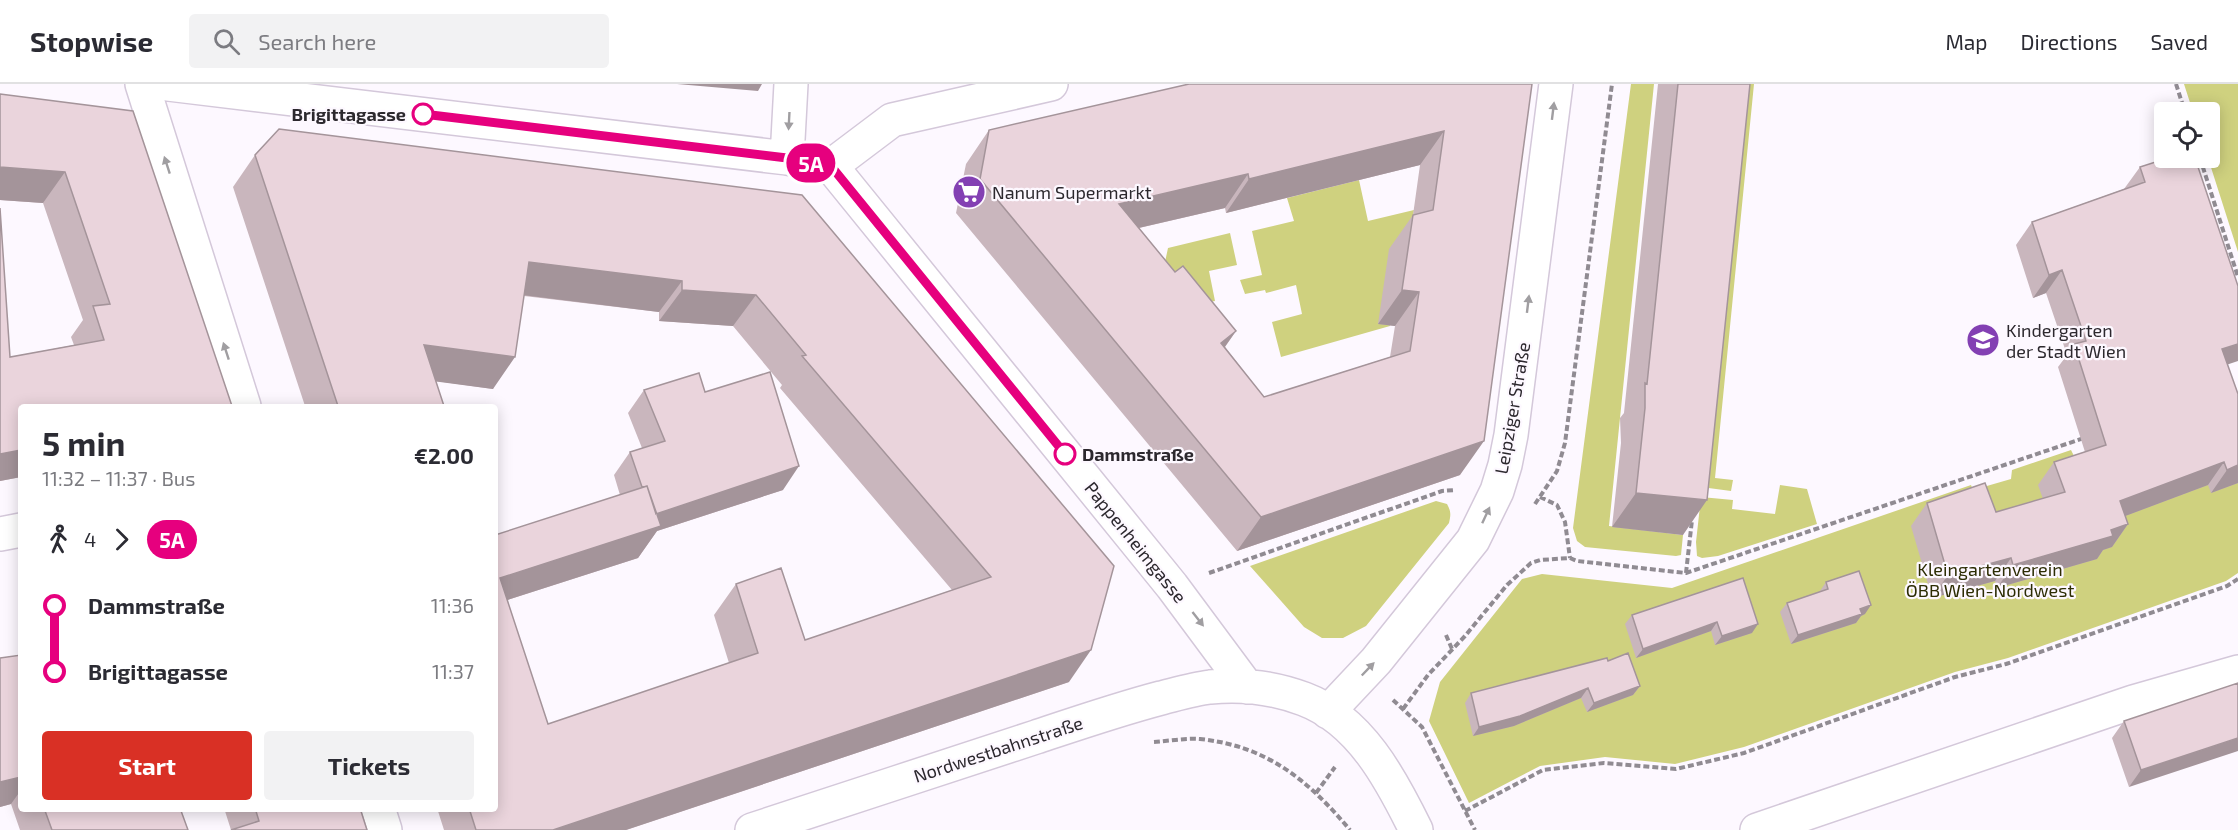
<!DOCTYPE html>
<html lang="en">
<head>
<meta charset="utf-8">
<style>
  body { margin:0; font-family:"Exo 2",sans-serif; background:#f2f2f3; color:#2b2b33; height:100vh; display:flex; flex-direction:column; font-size:22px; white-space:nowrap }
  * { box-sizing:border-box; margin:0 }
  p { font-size:20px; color:#7c7c81 }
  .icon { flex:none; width:33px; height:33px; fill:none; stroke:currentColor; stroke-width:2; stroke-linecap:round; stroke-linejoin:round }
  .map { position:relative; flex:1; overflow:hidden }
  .side { position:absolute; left:18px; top:320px; width:480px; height:408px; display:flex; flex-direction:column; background:#fff; border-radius:6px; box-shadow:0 3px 15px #0003 }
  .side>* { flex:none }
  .badge { padding:0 12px; border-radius:20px; font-size:21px; line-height:39px }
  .fabs { position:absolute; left:2154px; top:18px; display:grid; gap:12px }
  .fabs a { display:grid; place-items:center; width:66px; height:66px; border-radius:6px; background:#fff; box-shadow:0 3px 15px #0003; font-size:30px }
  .map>.badge { position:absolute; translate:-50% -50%; box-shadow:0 0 0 3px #fff }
  .legs { display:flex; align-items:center; gap:9px; height:66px; padding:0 24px; font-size:20px }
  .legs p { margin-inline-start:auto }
  .headline { display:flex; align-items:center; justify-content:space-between; height:102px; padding:0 24px }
  h1 { font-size:33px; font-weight:700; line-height:45px }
  .button { display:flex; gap:12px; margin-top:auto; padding:12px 24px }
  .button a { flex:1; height:69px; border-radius:6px; background:#d93025; color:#fff; font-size:24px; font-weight:700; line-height:69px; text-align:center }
  .button a+a { background:#f2f2f3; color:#2b2b33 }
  ul { padding:0 24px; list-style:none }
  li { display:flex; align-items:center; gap:21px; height:66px; font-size:22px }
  li i { display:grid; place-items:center; width:9px; height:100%; margin:0 8px; background:currentColor }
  li i::after { content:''; width:15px; height:15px; margin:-8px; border:4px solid; border-radius:50%; background:#fff }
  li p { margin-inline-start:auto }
  li:first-child i { background:linear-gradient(#0000 50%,currentColor 0) }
  li:last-child i { background:linear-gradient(currentColor 50%,#0000 0) }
  header { display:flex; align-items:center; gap:36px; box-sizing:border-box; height:84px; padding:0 30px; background:#fff; border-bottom:2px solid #e1e1e2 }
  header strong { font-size:28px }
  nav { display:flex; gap:33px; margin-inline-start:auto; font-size:21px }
  .search { width:420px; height:54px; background:#f2f2f3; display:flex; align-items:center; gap:15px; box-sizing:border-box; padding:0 21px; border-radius:6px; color:#7c7c81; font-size:22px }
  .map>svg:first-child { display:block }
  .green { fill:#cfd17f }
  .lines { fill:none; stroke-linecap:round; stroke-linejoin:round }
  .minor-casing { stroke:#d4c8da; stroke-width:36 }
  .path { stroke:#908b92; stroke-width:4; stroke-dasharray:6 3; stroke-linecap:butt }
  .minor { stroke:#fff; stroke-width:33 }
  .wall { fill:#c9b6bd; fill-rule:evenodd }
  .shaded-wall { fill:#a4949a }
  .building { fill:#ead4dc; stroke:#a4949a; stroke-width:1.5; fill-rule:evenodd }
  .oneway { fill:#a09ea1 }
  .line-1-casing { stroke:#fff; stroke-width:14 }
  .line-1 { stroke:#e6007e; stroke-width:9 }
  .stop-1-dot { fill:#fff; stroke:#e6007e; stroke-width:3 }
  .labels { text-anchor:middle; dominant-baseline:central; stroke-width:4.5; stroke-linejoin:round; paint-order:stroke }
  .stop-label { font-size:18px; font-weight:bold; fill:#2c282e; stroke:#fdf8ff; text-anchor:end }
  .poi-label { font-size:18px; fill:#2c282e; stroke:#fdf8ff; text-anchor:start }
  .street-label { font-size:18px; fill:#2c282e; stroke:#fdf8ff }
  .park-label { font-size:18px; fill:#2c2c03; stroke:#fdf8ff }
</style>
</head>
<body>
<header>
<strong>Stopwise</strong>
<div class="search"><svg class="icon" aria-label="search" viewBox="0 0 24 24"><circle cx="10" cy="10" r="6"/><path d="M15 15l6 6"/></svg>Search here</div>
<nav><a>Map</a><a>Directions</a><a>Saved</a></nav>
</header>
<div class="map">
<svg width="2238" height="746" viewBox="0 0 2238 746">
  <rect width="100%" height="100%" fill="#fdf8ff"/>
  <path class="green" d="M 1631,0 L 1654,0 L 1609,442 L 1683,451 L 1681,471 L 1676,472 L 1585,463 L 1577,457 L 1573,444 Z
    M 1742,0 L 1754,0 L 1715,394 L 1733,396 L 1731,407 L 1701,403 Z
    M 2184,0 L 2238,0 L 2238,168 L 2208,74 L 2210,74 L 2210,28 L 2193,28 Z
    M 1359,96 L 1368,137 L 1414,126 L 1409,160 L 1390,242 L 1281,273 L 1272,238 L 1302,230 L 1296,201 L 1266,209 L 1265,206 L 1245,210 L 1240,196 L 1262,191 L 1252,147 L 1294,137 L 1287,114 Z
    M 1230,149 L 1237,181 L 1209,187 L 1215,217 L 1200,220 L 1165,178 L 1168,164 Z
    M 2238,316 L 2238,489 L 2226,497 L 2008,574 L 1955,588 L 1744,663 L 1675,680 L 1605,673 L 1540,682 L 1469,719 L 1429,637 L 1440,598 L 1522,495 L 1542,490 L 1672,504 L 1971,401 L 1973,406 L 2011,395 L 2012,386 L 2071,366 L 2074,372 Z
    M 1780,401 L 1807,405 L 1817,440 L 1718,472 L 1702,474 L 1697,472 L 1696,458 L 1701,413 L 1733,416 L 1732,425 L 1775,430 Z
    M 1436,417 L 1447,420 C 1451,427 1451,431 1449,439 L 1366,542 L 1343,554 L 1322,554 L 1304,543 L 1250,482 Z"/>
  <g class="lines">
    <defs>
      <path id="minor" d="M 142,0 L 244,322
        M 168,0 L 787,74 L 831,82 L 892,36 L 1051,0
        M 787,74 L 791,0
        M 831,82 L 1172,502 L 1247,603
        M 0,450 L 21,446
        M 1328,628 L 1376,577 L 1473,456 L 1497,407 L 1505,381 L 1511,351 L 1556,0
        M 378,724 L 385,746
        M 752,746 C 847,715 941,684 1036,653 C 1078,639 1119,625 1161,614 C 1177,610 1194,605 1210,603 C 1241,600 1275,604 1304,615 C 1360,636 1391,695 1416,746
        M 1757,746 L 2133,618 L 2238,588"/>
    </defs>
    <use href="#minor" class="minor-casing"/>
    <path class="path" d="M 2176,0 L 2185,28
      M 2200,74 L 2238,193
      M 1540,413 L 1557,421 L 1565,438 L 1570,474
      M 1535,420 L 1557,387 L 1565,359 L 1612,0
      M 1209,489 L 1442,407 L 1455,406
      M 1686,489 L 1692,436
      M 1446,551 L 1452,565
      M 1393,616 L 1422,643 L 1475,746
      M 1403,625 L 1428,591 L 1465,552 L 1507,501 L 1531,479 L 1540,476 L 1570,474 L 1577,477 L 1686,489 L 2084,354
      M 1154,658 C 1169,657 1185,654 1200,655 C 1267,662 1308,696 1350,746
      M 1316,709 L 1335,683
      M 1465,727 L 1543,686 L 1604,679 L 1676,685 L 1744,669 L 1955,593 L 2006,580 L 2227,502 L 2238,495"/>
    <use href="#minor" class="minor"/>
  </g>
  <path class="wall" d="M 1532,0 L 1460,391 L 1237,467 L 956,129 L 966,80 L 989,46 ZM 1420,81 L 1413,131 L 1389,165 L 1378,240 L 1395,242 L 1390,273 L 1264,313 L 1225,263 L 1236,247 L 1175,188 L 1139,144 L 1225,124 L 1226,129 Z
    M 1658,0 L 1750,0 L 1683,451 L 1612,443 L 1621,359 L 1620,334 L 1624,329 Z
    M 133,27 L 232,322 L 21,322 L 21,393 L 0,397 L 10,273 L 74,261 L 71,253 L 83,236 L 43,119 L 0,116 Z
    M 255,71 L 802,111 L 1069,598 L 626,746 L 444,746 L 437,724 L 495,724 L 495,451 L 620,411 L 614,391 L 630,368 L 642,364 L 628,329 L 644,306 L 705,308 L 783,406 L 657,447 L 638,474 L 507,516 L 548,640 L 729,579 L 714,531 L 736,500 L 805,556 L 952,506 L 780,304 L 782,301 L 733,242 L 659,237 L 659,228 L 524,212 L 493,305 L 436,297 L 444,322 L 305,322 L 233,103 Z
    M 2140,83 L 2227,281 L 2238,399 L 2211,409 L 2208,401 L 2125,432 L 2128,440 L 2112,463 L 2103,466 L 2097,475 L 1997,504 L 1995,497 L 1932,514 L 1911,442 L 1927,419 L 1996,428 L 2043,415 L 2038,401 L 2054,378 L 2085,368 L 2058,283 L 2067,271 L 2046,209 L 2033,214 L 2016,161 L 2032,138 L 2124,105 Z
    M 1743,494 L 1752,549 L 1715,561 L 1711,547 L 1636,574 L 1625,540 L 1632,531 Z
    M 1826,498 L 1865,530 L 1861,532 L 1856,539 L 1791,560 L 1780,528 L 1787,519 L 1820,508 L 1820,507 Z
    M 21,571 L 21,724 L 180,724 L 188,746 L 20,746 L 11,720 L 0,723 L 0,574 Z
    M 1608,577 L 1640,602 L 1633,611 L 1587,628 L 1581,614 L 1514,642 L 1473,652 L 1465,619 L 1471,609 Z
    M 2238,599 L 2129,703 L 2112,654 L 2124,637 Z
    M 224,724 L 360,724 L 231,746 Z"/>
  <path class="shaded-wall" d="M 677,0 L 762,0 L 758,7 Z
    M 1444,47 L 1420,81 L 1226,129 L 1249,95 Z
    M 0,83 L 65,88 L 43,119 L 0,116 Z
    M 1248,90 L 1225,124 L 1095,154 L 1119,120 Z
    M 529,178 L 682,197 L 659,228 L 506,209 Z
    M 2062,186 L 2046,209 L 2033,214 L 2049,191 Z
    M 682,206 L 756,211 L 733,242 L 659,237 Z
    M 1402,206 L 1419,208 L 1395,242 L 1378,240 Z
    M 1236,247 L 1212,281 L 1221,259 Z
    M 2238,260 L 2238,277 L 2205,288 L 2222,265 Z
    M 424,261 L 515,273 L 493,305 L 402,293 Z
    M 1484,357 L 1460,391 L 1237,467 L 1261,433 Z
    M 21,366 L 21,393 L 0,397 L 0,370 Z
    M 2224,378 L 2208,401 L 2104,440 L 2120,417 Z
    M 2238,381 L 2238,399 L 2211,409 L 2227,386 Z
    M 799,382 L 783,406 L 657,447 L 638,474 L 495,520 L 500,494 L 650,431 Z
    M 1636,409 L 1707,416 L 1683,451 L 1612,443 Z
    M 2128,440 L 2112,463 L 2103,466 L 2097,475 L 1997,504 L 2013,481 Z
    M 2011,474 L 1995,497 L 1932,514 L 1948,491 Z
    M 1871,521 L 1865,530 L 1861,532 L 1856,539 L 1791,560 L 1798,551 Z
    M 1717,538 L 1711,547 L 1636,574 L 1643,565 Z
    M 1758,540 L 1752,549 L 1715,561 L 1722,552 Z
    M 1091,566 L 1069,598 L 626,746 L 553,746 Z
    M 1640,602 L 1633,611 L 1587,628 L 1594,619 Z
    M 1588,604 L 1581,614 L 1514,642 L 1473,652 L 1479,643 Z
    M 2238,654 L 2238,667 L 2129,703 L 2141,686 Z
    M 21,693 L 21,706 L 11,720 L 0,723 L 0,698 Z"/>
  <path class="building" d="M 1189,0 L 1532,0 L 1484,357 L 1261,433 L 980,95 L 989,46 ZM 1444,47 L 1433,126 L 1413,131 L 1402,206 L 1419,208 L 1410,267 L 1264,313 L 1221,259 L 1236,247 L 1183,182 L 1175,188 L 1119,120 L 1248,90 L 1249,95 Z
    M 1678,0 L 1750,0 L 1707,416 L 1636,409 L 1645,324 L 1645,299 L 1647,300 Z
    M 0,10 L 133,27 L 232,322 L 21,322 L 21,366 L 0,370 L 0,124 L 10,273 L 104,256 L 93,222 L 110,220 L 65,88 L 0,83 Z
    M 279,45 L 802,111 L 1114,482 L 1091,566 L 553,746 L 476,746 L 469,724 L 495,724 L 495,451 L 647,402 L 661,442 L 500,494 L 548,640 L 758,569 L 736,500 L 781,484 L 805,556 L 991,493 L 802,272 L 806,271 L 756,211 L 682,206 L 682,197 L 529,178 L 515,273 L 424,261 L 444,322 L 338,322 L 255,71 Z
    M 2168,74 L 2195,74 L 2238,202 L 2238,260 L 2222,265 L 2238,310 L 2238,381 L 2227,386 L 2224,378 L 2120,417 L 2128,440 L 2111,446 L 2113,452 L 2013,481 L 2011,474 L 1948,491 L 1927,419 L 1985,399 L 1996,428 L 2065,408 L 2054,378 L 2106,361 L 2074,260 L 2086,257 L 2062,186 L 2049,191 L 2032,138 L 2145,98 L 2140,83 Z
    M 770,288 L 799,382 L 656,430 L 647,402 L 642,403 L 630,368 L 665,357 L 644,306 L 699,289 L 705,308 Z
    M 1859,487 L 1871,521 L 1860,525 L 1862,530 L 1798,551 L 1787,519 L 1828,505 L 1826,498 Z
    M 1743,494 L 1758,540 L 1722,552 L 1717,538 L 1643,565 L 1632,531 Z
    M 1628,569 L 1640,602 L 1594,619 L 1588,604 L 1520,632 L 1479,643 L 1471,609 L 1607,574 L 1608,577 Z
    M 21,571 L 21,693 L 0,698 L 0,574 Z
    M 2238,599 L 2238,654 L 2141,686 L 2124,637 Z
    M 44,724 L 180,724 L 188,746 L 52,746 Z
    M 255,724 L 360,724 L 367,746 L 231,746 L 259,737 Z"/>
  <defs><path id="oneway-solid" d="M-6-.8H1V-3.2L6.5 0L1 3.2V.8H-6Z" transform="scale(1.5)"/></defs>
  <g class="oneway">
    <use href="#oneway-solid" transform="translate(1553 27) rotate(-83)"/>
    <use href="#oneway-solid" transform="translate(789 37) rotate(93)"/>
    <use href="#oneway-solid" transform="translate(167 81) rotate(-108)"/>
    <use href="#oneway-solid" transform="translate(1528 220) rotate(-83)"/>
    <use href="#oneway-solid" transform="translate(226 267) rotate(-108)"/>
    <use href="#oneway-solid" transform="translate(1486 431) rotate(-65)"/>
    <use href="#oneway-solid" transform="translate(1198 535) rotate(52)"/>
    <use href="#oneway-solid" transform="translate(1368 585) rotate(-46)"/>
  </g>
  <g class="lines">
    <defs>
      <path id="line-1" d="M 423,30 L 787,74 L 831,82 L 1065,370"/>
    </defs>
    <use href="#line-1" class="line-1-casing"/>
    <use href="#line-1" class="line-1"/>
  </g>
  <defs>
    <symbol id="supermarket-disc" viewBox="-11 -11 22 22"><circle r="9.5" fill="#8340b3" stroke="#fdf8ff"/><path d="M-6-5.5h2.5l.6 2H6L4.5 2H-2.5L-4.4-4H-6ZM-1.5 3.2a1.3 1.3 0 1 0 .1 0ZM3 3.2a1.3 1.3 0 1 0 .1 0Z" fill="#fff"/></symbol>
    <symbol id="school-disc" viewBox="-11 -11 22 22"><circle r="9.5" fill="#8340b3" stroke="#fdf8ff"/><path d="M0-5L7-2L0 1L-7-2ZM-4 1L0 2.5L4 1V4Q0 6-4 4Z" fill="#fff"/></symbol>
  </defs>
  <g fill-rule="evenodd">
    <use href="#supermarket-disc" x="950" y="89" width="38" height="38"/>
    <use href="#school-disc" x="1964" y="237" width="38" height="38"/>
  </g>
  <g class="stop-1-dot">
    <circle cx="423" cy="30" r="10"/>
    <circle cx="1065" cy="370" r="10"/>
  </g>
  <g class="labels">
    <g class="stop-label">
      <text x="406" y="30">Brigittagasse</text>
      <text x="1082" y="370" text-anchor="start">Dammstraße</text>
    </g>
    <g class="poi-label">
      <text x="992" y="108">Nanum Supermarkt</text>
      <text x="2006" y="246">Kindergarten<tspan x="2006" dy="21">der Stadt Wien</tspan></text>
    </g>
    <g class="street-label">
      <text transform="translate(1512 324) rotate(-80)">Leipziger Straße</text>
      <text transform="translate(1136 458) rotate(51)">Pappenheimgasse</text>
      <text transform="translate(998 665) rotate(-18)">Nordwestbahnstraße</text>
    </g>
    <g class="park-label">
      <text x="1990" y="485">Kleingartenverein<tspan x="1990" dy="21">ÖBB Wien-Nordwest</tspan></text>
    </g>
  </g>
</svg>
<div class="fabs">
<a><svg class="icon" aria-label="locate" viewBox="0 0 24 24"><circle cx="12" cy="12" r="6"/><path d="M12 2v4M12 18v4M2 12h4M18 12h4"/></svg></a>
</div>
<b class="badge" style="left:811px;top:79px;background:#e6007e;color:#fff">5A</b>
<section class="side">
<div class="headline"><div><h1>5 min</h1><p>11:32 – 11:37 · Bus</p></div><b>€2.00</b></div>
<div class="legs"><svg class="icon" aria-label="walk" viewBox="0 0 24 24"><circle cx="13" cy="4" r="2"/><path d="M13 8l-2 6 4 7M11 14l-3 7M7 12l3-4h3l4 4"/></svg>4<svg class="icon" aria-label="forward" viewBox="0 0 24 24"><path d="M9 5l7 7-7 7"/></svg><b class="badge" style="background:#e6007e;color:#fff">5A</b></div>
<ul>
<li><i style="color:#e6007e"></i><b>Dammstraße</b><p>11:36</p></li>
<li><i style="color:#e6007e"></i><b>Brigittagasse</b><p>11:37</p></li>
</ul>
<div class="button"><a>Start</a><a>Tickets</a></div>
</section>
</div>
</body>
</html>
